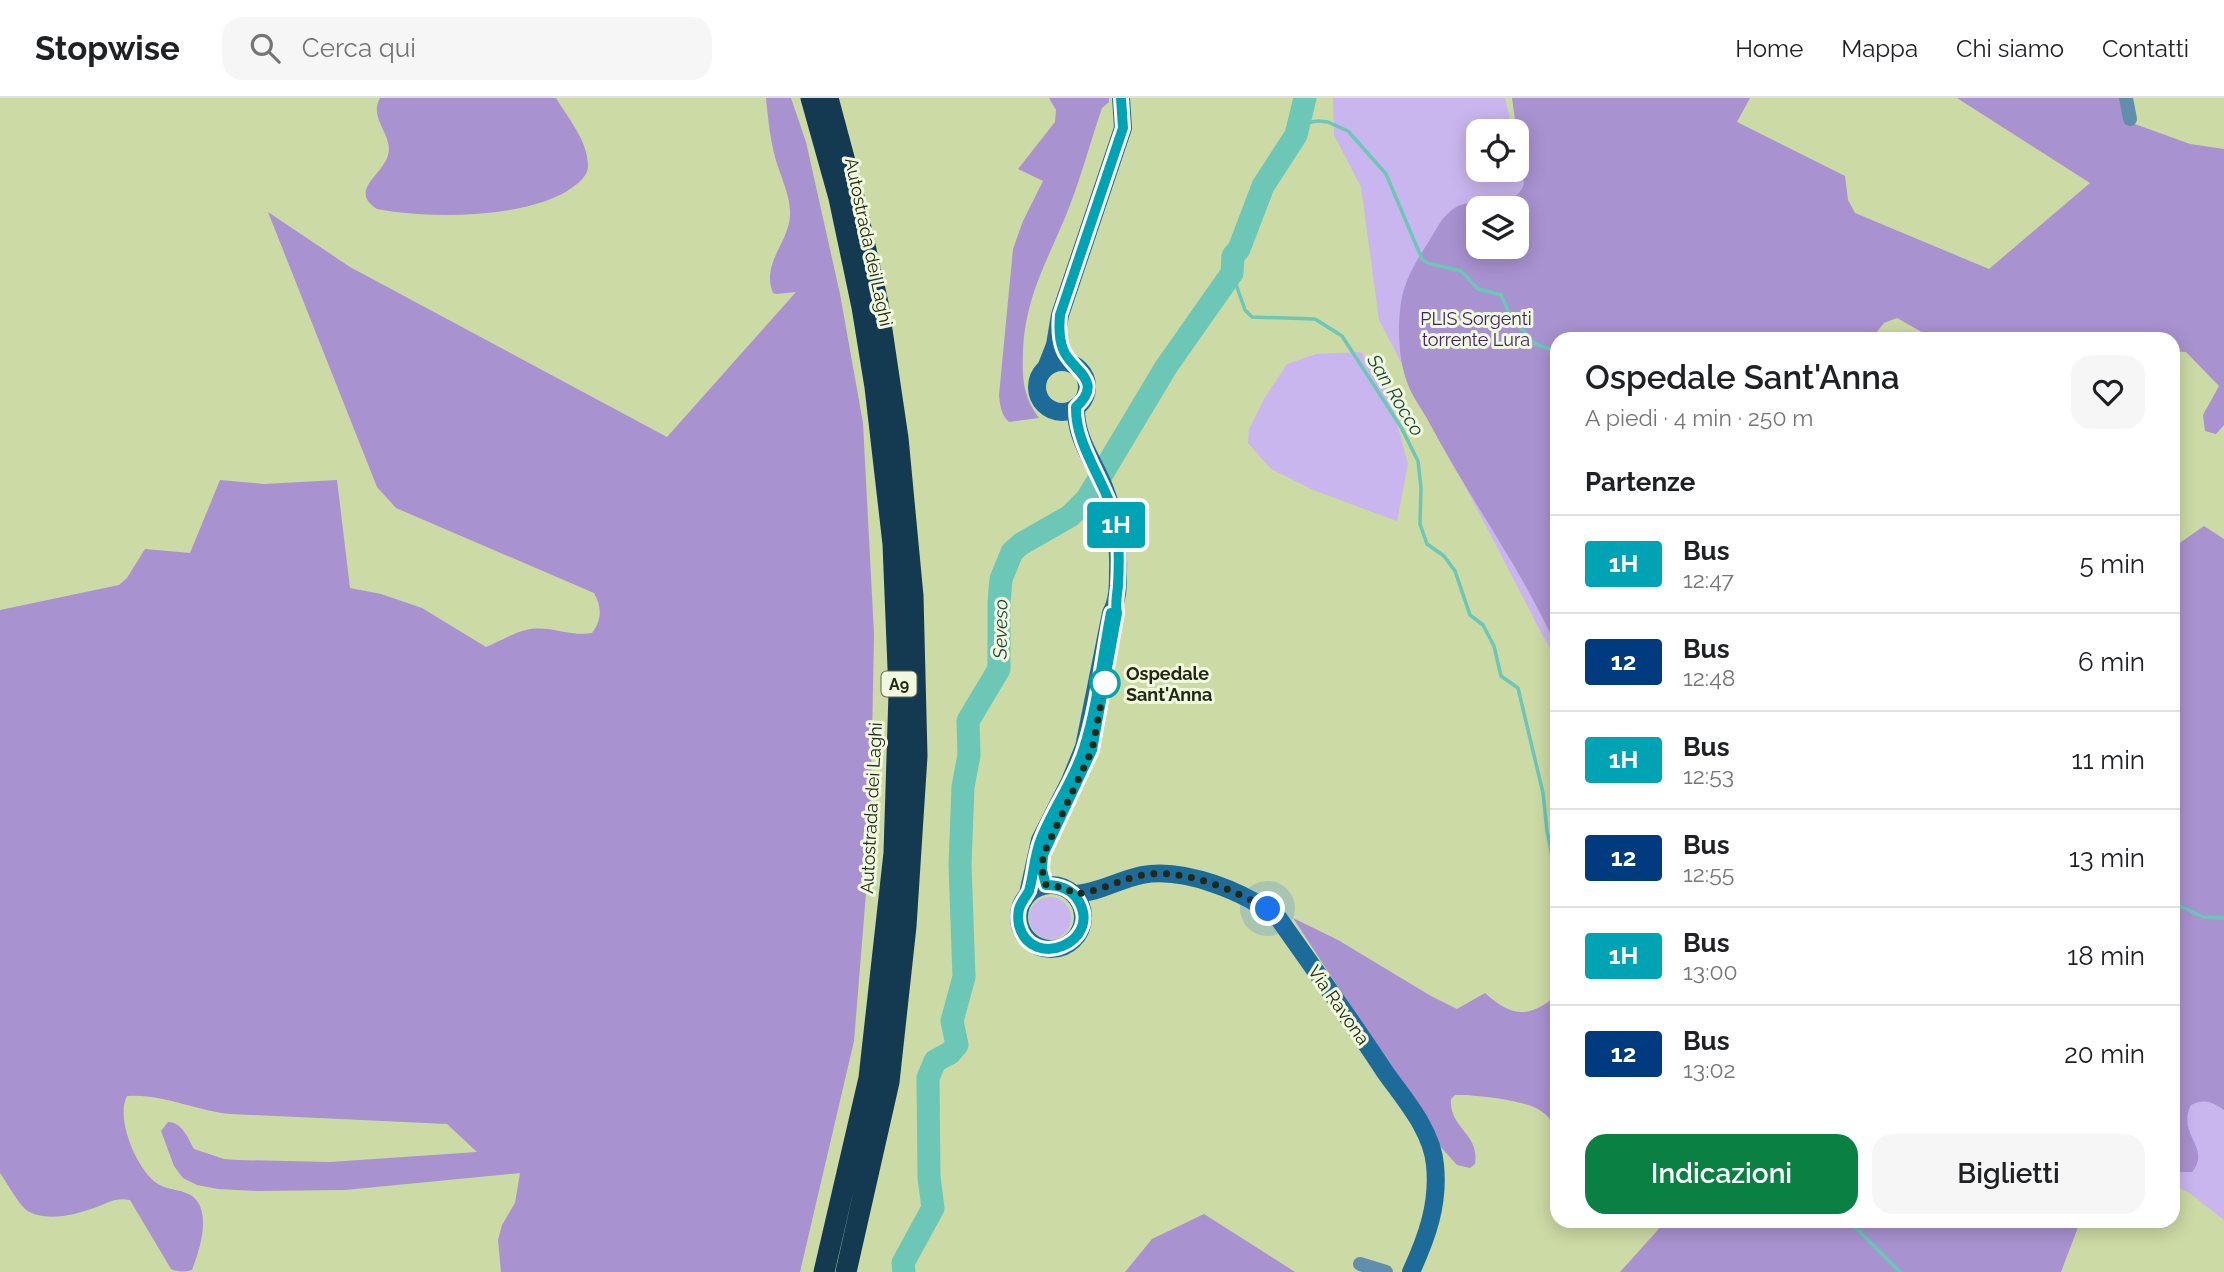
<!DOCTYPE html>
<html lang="it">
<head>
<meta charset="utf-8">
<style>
  body { margin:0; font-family:Raleway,sans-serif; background:#f6f6f6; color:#202124; height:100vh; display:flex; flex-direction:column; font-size:26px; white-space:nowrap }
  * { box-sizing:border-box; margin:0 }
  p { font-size:23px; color:#757577 }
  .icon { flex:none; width:38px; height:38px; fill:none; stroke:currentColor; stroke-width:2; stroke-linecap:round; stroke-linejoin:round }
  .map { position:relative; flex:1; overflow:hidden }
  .side { position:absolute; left:1550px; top:234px; width:630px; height:896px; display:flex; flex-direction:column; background:#fff; border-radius:21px; box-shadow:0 4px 18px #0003 }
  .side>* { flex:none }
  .badge { padding:0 14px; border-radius:5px; font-size:24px; line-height:46px }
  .buttons { position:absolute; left:1466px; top:21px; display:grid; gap:14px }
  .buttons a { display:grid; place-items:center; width:63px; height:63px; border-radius:14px; background:#fff; box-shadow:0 4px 18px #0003; font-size:35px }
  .you { position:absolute; width:35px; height:35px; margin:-18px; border:5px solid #fff; border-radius:50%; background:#1a73e8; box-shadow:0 0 0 10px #1a73e833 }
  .map>.badge { position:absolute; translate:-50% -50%; box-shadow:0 0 0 4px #fff }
  h2 { padding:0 35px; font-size:26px; line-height:63px }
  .round { display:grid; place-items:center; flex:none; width:74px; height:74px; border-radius:21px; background:#f6f6f6 }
  .head { display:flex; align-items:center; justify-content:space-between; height:119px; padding:0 35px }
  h1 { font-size:33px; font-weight:600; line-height:52px }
  .primary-button { display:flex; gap:14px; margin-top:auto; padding:14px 35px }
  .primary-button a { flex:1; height:80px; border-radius:21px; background:#0b8043; color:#fff; font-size:28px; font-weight:600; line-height:80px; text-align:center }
  .primary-button a+a { background:#f6f6f6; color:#202124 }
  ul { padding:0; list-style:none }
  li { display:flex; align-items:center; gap:21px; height:98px; padding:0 35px; border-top:2px solid #e0e0e0 }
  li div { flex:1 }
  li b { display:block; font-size:26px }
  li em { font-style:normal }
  li .badge { min-width:77px; font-weight:700; text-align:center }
  header { display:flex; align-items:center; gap:42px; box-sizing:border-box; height:98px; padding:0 35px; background:#fff; border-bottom:2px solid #e0e0e0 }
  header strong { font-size:33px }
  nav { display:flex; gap:38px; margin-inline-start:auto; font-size:24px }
  .search { width:490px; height:63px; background:#f6f6f6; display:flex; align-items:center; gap:18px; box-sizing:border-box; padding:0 24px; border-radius:21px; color:#757577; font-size:26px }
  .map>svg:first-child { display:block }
  .green { fill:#c9b6ee; fill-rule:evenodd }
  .forest { fill:#a892d0; fill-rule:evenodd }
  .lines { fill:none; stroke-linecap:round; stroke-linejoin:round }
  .stream { stroke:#6cc7b6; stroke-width:3.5 }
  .river { stroke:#6cc7b6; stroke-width:23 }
  .street { stroke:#618ead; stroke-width:14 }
  .secondary { stroke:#1d6b99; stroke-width:18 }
  .highway { stroke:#143a52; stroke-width:21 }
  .line-casing { stroke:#fff; stroke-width:16 }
  .line { stroke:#00a3b4; stroke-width:10 }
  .walk { stroke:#232814; stroke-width:7; stroke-dasharray:0 12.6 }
  .stop-dot { fill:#fff; stroke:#00a3b4; stroke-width:3.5 }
  .labels { text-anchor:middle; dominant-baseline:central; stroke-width:6; stroke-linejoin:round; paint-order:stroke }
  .shield { fill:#f0f8dd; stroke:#606650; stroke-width:2 }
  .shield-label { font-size:16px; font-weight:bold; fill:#232814 }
  .street-label { font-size:18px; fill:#232814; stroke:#f0f8dd }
  .park-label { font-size:18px; fill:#41216a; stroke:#f0f8dd }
  .stop-label { font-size:18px; font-weight:bold; fill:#232814; stroke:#f0f8dd; text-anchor:start }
  .water-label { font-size:19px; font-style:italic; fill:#1c463e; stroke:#f0f8dd }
</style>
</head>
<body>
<header>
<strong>Stopwise</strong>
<div class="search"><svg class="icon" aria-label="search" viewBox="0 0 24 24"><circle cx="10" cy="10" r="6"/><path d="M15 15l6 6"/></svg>Cerca qui</div>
<nav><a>Home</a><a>Mappa</a><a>Chi siamo</a><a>Contatti</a></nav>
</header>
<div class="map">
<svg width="2224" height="1174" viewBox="0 0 2224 1174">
  <rect width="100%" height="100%" fill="#ccdaa5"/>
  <path class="green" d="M 1333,0 L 1505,0 L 1513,33 L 1479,33 L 1479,72 L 1517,72 L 1517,49 L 1533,112 L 1558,242 L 1557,560 L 1545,542 L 1379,222 L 1361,89 L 1334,37 ZM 1479,110 L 1517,110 L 1517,149 L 1479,149 Z
    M 1361,254 L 1388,292 L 1408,366 L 1397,423 L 1313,392 L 1271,371 L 1248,345 L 1249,331 L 1264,301 L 1287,266 L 1316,256 Z
    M1029 820a21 21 0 1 1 42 0a21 21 0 1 1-42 0Z
    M 2174,944 L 2224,981 L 2224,1122 L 2188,1094 L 2174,1088 Z"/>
  <path class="forest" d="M 380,0 L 556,0 C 568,20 588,43 588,68 C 588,77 580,84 573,89 C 530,121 428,121 377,111 C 348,92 383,77 388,57 C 394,37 368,21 380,0 Z
    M 766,0 L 791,0 L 806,44 L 840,196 L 863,325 L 874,536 L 870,746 L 854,943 L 800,1174 L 501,1174 L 498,1142 L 502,1127 L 515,1105 L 520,1075 L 345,1092 L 256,1093 L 218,1091 L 197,1087 L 183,1080 L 174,1068 L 161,1033 L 168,1024 C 182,1024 188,1040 194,1051 L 224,1061 L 238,1062 L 330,1064 L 477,1054 L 447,1026 L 231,1016 C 196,1013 162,995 127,998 C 115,1020 137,1073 158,1086 C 169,1093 189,1091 197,1103 C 210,1121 199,1153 192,1172 C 187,1174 176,1174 171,1171 L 130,1102 C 115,1099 108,1105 94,1110 C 75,1117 43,1125 25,1111 C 17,1103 7,1085 0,1075 L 0,512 L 119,487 L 127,480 L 145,451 L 190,455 L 220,382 L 264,386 L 337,382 L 350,490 L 381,496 L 422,510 L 486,549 C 499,544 513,535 526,532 C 548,526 570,539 592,535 C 602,522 602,509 594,495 L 396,410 L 377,389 L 268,114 L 350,169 L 667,339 L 796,194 L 776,196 L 773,195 C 761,165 789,145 790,117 C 791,98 780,78 775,59 C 770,40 768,20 766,0 Z
    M 1049,0 L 1109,0 L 1109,4 L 1102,10 C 1091,42 1082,76 1070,107 C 1050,159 1025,196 1023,254 C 1022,281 1023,298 1039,320 L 1009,324 C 1001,317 1000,307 999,297 L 1013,151 L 1023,123 L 1043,83 L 1018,71 L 1055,24 L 1056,12 Z
    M 1512,0 L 1750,0 L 1737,24 L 1845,78 L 1848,102 L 1855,115 L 1989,171 L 2090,85 L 1957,0 L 2124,0 L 2132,25 L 2190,46 L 2224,51 L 2224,327 L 2216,336 L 2205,333 L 2203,317 L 2219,288 L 2186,254 L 2174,253 L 2174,242 L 1934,241 L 1897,220 L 1884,225 L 1871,241 L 1558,242 L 1557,550 C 1522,471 1470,402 1430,326 C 1423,312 1412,299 1407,284 C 1398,259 1397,225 1402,199 C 1408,172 1425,151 1438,128 C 1443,120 1450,112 1458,108 C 1479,99 1515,113 1524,86 ZM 1479,110 L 1517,110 L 1517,149 L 1479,149 Z
    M 2204,428 L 2224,441 L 2224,1012 C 2213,1004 2204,1000 2191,1007 C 2176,1036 2212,1050 2192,1074 L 2174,1074 L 2174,449 Z
    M 1293,820 L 1338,842 L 1431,898 L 1457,911 L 1485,895 C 1512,920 1530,920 1557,897 L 1557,957 L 1552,972 L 1554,981 L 1557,983 L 1557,1028 C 1552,1023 1547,1017 1541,1013 C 1526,1002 1473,996 1455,997 L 1451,1001 C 1449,1031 1480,1035 1475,1066 L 1470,1070 L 1457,1067 L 1428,1035 L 1348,904 Z
    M 1204,1116 L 1295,1174 L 1125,1174 L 1152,1141 Z
    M 1665,1124 L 2080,1124 L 2061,1174 L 1620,1174 Z"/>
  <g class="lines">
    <path class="stream" d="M 1299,26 L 1318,23 L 1328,24 L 1348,33 L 1386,76 L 1422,161 L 1428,165 L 1461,173 L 1478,191 L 1501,197 L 1511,219 L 1535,246 L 1558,254
      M 1232,175 L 1245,212 L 1252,219 L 1315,221 L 1342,238 L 1401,329 L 1418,363 L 1421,390 L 1420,426 L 1427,446 L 1444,458 L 1455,473 L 1470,517 L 1483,527 L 1494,548 L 1501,578 L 1518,590 L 1543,695 L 1547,733 L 1554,769 L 1558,773
      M 2174,805 L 2203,819 L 2224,820
      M 1850,1124 L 1900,1174"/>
    <path class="river" d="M 904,1174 L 903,1165 L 933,1110 L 929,1079 L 928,980 L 935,963 L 950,955 L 957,947 L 952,923 L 964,879 L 960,767 L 963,689 L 969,657 L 968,623 L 999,571 L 999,505 L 1001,481 L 1012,454 L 1021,446 L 1070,418 L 1087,401 L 1166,269 L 1232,175 L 1233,158 L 1239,151 L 1263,88 L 1296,37 L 1305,0"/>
    <path class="street" d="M 2126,0 L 2130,21
      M 1360,1166 L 1386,1174"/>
    <path class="secondary" d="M1037 289a25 25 0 1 1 50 0a25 25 0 1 1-50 0Z
      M 1046,270 L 1055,247 L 1060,217 L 1123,30 L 1121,0
      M1019 819a32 32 0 1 1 64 0a32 32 0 1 1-64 0Z
      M 1028,796 L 1040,742 L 1070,683 L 1084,649 L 1111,515 C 1118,502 1118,488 1118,473 C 1119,444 1115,416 1104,389 C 1093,361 1075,340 1076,309
      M 1074,796 C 1098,795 1118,782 1142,777 C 1184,769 1247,794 1279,821 C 1315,872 1351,922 1385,974 C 1404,1001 1432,1032 1435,1067 C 1439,1106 1427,1139 1411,1174"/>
    <path class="highway" d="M 811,0 L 839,100 L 862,209 L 875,289 L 893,446 L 899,595 L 894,755 L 869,980 L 824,1174
      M 828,0 L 851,86 L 878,205 L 898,340 L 913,498 L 917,658 L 906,828 L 889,984 L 846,1174"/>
  </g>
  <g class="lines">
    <defs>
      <path id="line" d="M 1111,515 C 1102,559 1098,607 1084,650 C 1074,683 1053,710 1041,741 C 1034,758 1034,776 1029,793 C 1026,799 1021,804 1019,811 C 1018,816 1018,822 1019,827 C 1031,874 1104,844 1078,802 C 1071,791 1059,787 1046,787 L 1042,772 L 1043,757 L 1092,652 L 1117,515 C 1115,505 1117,498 1118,488 C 1119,469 1120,446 1116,427 C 1109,387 1075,350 1076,309 C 1106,282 1070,272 1063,251 C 1059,241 1059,228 1060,217 L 1123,30 L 1121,0"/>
    </defs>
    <use href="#line" class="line-casing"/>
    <use href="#line" class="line"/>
    <path class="walk" d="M 1105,585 L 1092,652 L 1043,757 L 1042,772 L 1046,787 L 1066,790 L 1074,796 C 1099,794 1118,782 1142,777 C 1184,770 1232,791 1268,811"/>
  </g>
  <circle class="stop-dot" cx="1105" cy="585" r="14"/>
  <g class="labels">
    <rect class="shield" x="881.5" y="573.5" width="35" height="25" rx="5"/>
    <g class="shield-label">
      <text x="899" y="586">A9</text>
    </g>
    <g class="street-label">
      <text transform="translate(869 144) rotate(78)">Autostrada dei Laghi</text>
      <text transform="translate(871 710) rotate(-87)">Autostrada dei Laghi</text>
      <text transform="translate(1339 907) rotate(55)">Via Ravona</text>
    </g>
    <g class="park-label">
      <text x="1476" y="220">PLIS Sorgenti<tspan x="1476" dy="21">torrente Lura</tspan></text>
    </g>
    <g class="stop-label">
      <text x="1126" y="575">Ospedale<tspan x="1126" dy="21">Sant'Anna</tspan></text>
    </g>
    <g class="water-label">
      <text transform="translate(1396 297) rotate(59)">San Rocco</text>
      <text transform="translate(1000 531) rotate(-89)">Seveso</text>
    </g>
  </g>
</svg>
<div class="buttons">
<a><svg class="icon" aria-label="locate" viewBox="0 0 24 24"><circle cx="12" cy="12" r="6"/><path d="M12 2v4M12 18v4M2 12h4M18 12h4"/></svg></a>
<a><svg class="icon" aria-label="layers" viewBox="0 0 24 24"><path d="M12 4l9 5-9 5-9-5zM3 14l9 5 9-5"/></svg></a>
</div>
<div class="you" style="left:1268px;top:811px"></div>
<b class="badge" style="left:1116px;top:427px;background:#00a3b4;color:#fff">1H</b>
<section class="side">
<div class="head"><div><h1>Ospedale Sant'Anna</h1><p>A piedi · 4 min · 250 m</p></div><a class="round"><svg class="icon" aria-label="heart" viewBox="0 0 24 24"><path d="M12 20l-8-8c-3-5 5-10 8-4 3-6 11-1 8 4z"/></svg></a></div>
<h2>Partenze</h2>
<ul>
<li><span class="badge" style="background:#00a3b4;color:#fff">1H</span><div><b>Bus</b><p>12:47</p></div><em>5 min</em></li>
<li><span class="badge" style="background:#003b80;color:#fff">12</span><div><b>Bus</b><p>12:48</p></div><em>6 min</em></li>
<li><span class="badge" style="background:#00a3b4;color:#fff">1H</span><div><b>Bus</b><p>12:53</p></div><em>11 min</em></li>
<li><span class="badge" style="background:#003b80;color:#fff">12</span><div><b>Bus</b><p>12:55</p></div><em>13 min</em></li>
<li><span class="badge" style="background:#00a3b4;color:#fff">1H</span><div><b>Bus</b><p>13:00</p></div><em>18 min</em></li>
<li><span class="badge" style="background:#003b80;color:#fff">12</span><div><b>Bus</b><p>13:02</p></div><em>20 min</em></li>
</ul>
<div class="primary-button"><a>Indicazioni</a><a>Biglietti</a></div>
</section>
</div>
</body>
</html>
